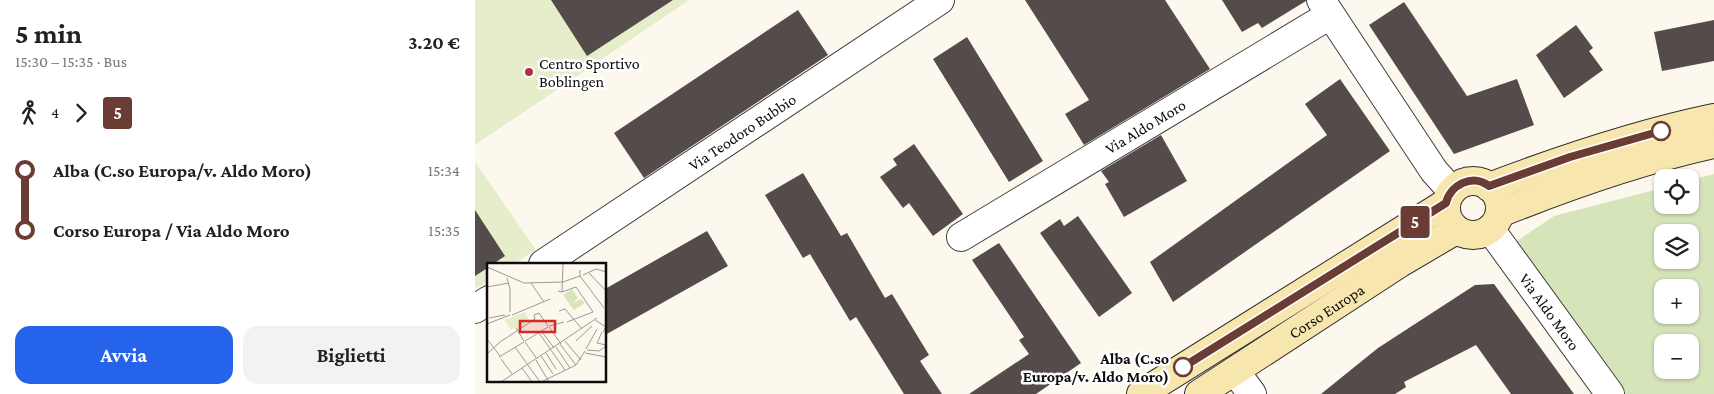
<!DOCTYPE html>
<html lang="it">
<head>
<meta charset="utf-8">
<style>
  body { margin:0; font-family:"Crimson Pro",serif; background:#f2f2f2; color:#202124; height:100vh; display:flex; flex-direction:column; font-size:19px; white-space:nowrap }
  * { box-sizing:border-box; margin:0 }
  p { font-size:16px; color:#757577 }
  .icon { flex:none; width:28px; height:28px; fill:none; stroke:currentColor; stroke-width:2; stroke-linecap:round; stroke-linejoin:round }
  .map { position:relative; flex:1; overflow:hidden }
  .sheet { display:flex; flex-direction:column; background:#fff; width:475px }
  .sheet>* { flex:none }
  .badge { padding:0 10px; border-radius:4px; font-size:18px; line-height:32px }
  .fabs { position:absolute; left:1179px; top:169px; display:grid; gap:10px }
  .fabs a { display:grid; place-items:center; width:45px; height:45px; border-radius:10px; background:#fff; box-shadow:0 1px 4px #0004; font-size:25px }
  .map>.badge { position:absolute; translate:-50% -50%; box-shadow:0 0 0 2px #fff }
  .legs { display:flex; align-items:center; gap:8px; height:55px; padding:0 15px; font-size:16px }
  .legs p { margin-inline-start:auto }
  .headline { display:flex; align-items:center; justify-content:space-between; height:85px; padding:0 15px }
  h1 { font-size:28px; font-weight:700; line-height:38px }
  .cta { display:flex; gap:10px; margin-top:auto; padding:10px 15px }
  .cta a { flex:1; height:58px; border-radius:15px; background:#2563eb; color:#fff; font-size:20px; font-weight:700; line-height:58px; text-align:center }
  .cta a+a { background:#f2f2f2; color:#202124 }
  ul { padding:0 15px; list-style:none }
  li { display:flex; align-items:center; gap:18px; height:60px; font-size:19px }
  li i { display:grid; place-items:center; width:8px; height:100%; margin:0 6px; background:currentColor }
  li i::after { content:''; width:12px; height:12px; margin:-6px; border:4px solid; border-radius:50%; background:#fff }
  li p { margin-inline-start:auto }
  li:first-child i { background:linear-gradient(#0000 50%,currentColor 0) }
  li:last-child i { background:linear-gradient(currentColor 50%,#0000 0) }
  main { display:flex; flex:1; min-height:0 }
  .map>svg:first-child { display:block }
  .green { fill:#d6e4ba; fill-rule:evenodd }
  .pitch { fill:#e5edcb }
  .building { fill:#544c4a }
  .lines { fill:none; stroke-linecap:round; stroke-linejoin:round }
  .minor-casing { stroke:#3f3f3f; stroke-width:30 }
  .secondary-casing { stroke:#2e2e2e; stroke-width:30 }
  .minor { stroke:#fff; stroke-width:28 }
  .secondary { stroke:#f7e6ae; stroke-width:28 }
  .line-1-casing { stroke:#fff; stroke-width:11 }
  .line-1 { stroke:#6a3c33; stroke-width:8 }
  .poi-dot { fill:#af3148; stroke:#fff; stroke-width:2 }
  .stop-1-dot { fill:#fff; stroke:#6a3c33; stroke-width:2.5 }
  .labels { text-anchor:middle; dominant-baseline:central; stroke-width:5; stroke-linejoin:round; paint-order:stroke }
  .poi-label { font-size:16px; fill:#0c0c0c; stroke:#fff; text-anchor:start }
  .street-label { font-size:16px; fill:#0c0c0c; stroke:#fff }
  .stop-label { font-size:16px; font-weight:bold; fill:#0c0c0c; stroke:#fff; text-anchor:end }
  .inset-road { fill:none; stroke:#9d9a93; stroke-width:1 }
  .view { fill:#d62828; fill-opacity:0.15; stroke:#d62828; stroke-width:2.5 }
  .inset-edge { fill:none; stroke:#0c0c0c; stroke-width:2.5 }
</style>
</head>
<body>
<main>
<section class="sheet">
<div class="headline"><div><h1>5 min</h1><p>15:30 – 15:35 · Bus</p></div><b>3.20 €</b></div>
<div class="legs"><svg class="icon" aria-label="walk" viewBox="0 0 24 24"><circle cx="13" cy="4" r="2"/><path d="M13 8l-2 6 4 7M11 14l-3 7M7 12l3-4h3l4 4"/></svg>4<svg class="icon" aria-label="forward" viewBox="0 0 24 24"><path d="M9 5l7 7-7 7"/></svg><b class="badge" style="background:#6a3c33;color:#fff">5</b></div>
<ul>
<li><i style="color:#6a3c33"></i><b>Alba (C.so Europa/v. Aldo Moro)</b><p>15:34</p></li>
<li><i style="color:#6a3c33"></i><b>Corso Europa / Via Aldo Moro</b><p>15:35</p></li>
</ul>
<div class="cta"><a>Avvia</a><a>Biglietti</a></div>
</section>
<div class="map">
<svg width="1239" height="394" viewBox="0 0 1239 394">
  <rect width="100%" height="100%" fill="#fdf8ed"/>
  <path class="green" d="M 1239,174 L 1239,394 L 1146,394 L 1042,241 L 1079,216 L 1187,188 L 1188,205 L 1215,205 L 1215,180 ZM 1188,232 L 1215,232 L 1215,260 L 1188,260 ZM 1188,288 L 1215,288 L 1215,315 L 1188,315 ZM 1188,342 L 1215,342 L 1215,370 L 1188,370 Z"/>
  <path class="pitch" d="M 0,0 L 214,0 L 0,145 Z
    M 0,162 L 61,250 L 39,264 L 14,264 L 14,280 L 0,289 Z"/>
  <path class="building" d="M 76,0 L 198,0 L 112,56 Z
    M 550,0 L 690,0 L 735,69 L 609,145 L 590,114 L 614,100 Z
    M 747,0 L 831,0 L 831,1 L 787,28 L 783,23 L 767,32 Z
    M 929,2 L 992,96 L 1042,79 L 1059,125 L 979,154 L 894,25 Z
    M 323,10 L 353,55 L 169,178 L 139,133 Z
    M 1239,20 L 1239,61 L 1187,71 L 1179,32 Z
    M 1101,25 L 1118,48 L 1114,51 L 1128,70 L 1089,98 L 1061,55 Z
    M 492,37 L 568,161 L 534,182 L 458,59 Z
    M 865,79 L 915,151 L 698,302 L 675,262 L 852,135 L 830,104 Z
    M 686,135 L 712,181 L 649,217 L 630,184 L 634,182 L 626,171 Z
    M 439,144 L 488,214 L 458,236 L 434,203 L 428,208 L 405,177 L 422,165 L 418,159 Z
    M 328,173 L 366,236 L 372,233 L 410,298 L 417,294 L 454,355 L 445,361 L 467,394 L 429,394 L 381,317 L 375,321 L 335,254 L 328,258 L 290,195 Z
    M 0,210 L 30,256 L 18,264 L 14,264 L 14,267 L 0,276 Z
    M 603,216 L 657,293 L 624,317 L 565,233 L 585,219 L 589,226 Z
    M 232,231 L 253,266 L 130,335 L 130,289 Z
    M 524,243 L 606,363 L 561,394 L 494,394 L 554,354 L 544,340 L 549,337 L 497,260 Z
    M 1019,284 L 1099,394 L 1036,394 L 1001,345 L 929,382 L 931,387 L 920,394 L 846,394 L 903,348 L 1000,285 Z"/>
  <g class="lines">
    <defs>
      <g id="minor">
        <path d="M 846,0 L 959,171 L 977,191"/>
        <path id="s1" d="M 1015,229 L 1135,394"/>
        <path id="s2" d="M 486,237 L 855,15"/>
        <path id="s3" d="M 68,264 L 465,0"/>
        <path d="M 0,309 L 14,300"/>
        <path d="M 760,371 L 777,394"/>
      </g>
      <g id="secondary">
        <circle cx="998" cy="208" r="27"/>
        <path d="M 1014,187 C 1088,159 1162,134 1239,118"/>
        <path d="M 1025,213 C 1095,185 1166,160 1239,144"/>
        <path d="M 666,394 L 971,203"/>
        <path id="s4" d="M 724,394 L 925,263 L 981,230"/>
      </g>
    </defs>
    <use href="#minor" class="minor-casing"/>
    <use href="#secondary" class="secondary-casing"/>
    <use href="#minor" class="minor"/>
    <use href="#secondary" class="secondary"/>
  </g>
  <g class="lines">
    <defs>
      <path id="line-1" d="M 708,367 L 971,203 C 975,185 998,173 1014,186 L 1095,157 L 1186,131"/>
    </defs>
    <use href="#line-1" class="line-1-casing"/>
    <use href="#line-1" class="line-1"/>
  </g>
  <circle class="poi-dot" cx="54" cy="72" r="5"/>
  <g class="stop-1-dot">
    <circle cx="1186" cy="131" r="9"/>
    <circle cx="708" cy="367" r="9"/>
  </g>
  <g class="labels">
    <g class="poi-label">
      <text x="64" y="63">Centro Sportivo<tspan x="64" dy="18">Boblingen</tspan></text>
    </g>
    <g class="street-label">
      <text stroke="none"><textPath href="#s2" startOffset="215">Via Aldo Moro</textPath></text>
      <text stroke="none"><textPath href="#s3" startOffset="239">Via Teodoro Bubbio</textPath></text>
      <text stroke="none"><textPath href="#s4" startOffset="152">Corso Europa</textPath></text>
      <text stroke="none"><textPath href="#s1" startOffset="102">Via Aldo Moro</textPath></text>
    </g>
    <g class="stop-label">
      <text x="694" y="358">Alba (C.so<tspan x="694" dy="18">Europa/v. Aldo Moro)</tspan></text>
    </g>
  </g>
  <g transform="translate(12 263)">
    <rect width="119" height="119" fill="#fdf8ed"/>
    <path d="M 85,26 L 91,35 L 85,41 L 94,36 L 98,40 L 87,47 L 76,32 Z" fill="#d6e4ba"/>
    <path d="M 38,49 L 42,56 L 31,67 L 29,64 L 24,67 L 18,57 Z" fill="#e5edcb"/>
    <path class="inset-road" d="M 0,4 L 37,20 L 76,19M 93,7 L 93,13 L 117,45M 102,10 L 119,28M 96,12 L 109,6 L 119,9M 20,15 L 23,26 L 23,49M 76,19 L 93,13M 44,20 L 57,39M 0,24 L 22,20M 71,28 L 75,29 L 76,0M 75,29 L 89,24 L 106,49M 72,48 L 78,46 L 95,66M 25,52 L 63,36M 2,55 L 18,52M 108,57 L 119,64 L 116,69M 80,59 L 106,49M 0,61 L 23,52M 62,63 L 77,59M 62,64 L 74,81M 29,65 L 37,78M 55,69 L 67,85M 115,69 L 110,80 L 119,82M 52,70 L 78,107M 0,76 L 13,93M 38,78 L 61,64M 78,78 L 94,97M 89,78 L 105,63M 38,79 L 50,96M 73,81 L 89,102M 28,84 L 53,119M 69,84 L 83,105M 99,86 L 110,66M 100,87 L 112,88 L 119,83M 59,90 L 69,106M 98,90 L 119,94M 0,91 L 13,79 L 48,56 L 47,52 L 52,50 L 61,63M 54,93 L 66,111M 12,94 L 37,79M 14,96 L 25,111M 49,97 L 62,119M 35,105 L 45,119M 14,119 L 110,55M 54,119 L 89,102 L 98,88"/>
    <path class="view" d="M 33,58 L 68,58 L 68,69 L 33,69 Z"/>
    <rect width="119" height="119" class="inset-edge"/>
  </g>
</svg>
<div class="fabs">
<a><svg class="icon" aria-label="locate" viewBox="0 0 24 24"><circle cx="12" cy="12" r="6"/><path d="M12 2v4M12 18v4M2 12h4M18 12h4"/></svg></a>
<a><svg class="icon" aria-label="layers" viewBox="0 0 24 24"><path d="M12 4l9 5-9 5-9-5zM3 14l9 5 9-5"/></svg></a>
<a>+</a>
<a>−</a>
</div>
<b class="badge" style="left:940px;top:222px;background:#6a3c33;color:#fff">5</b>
</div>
</main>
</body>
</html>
